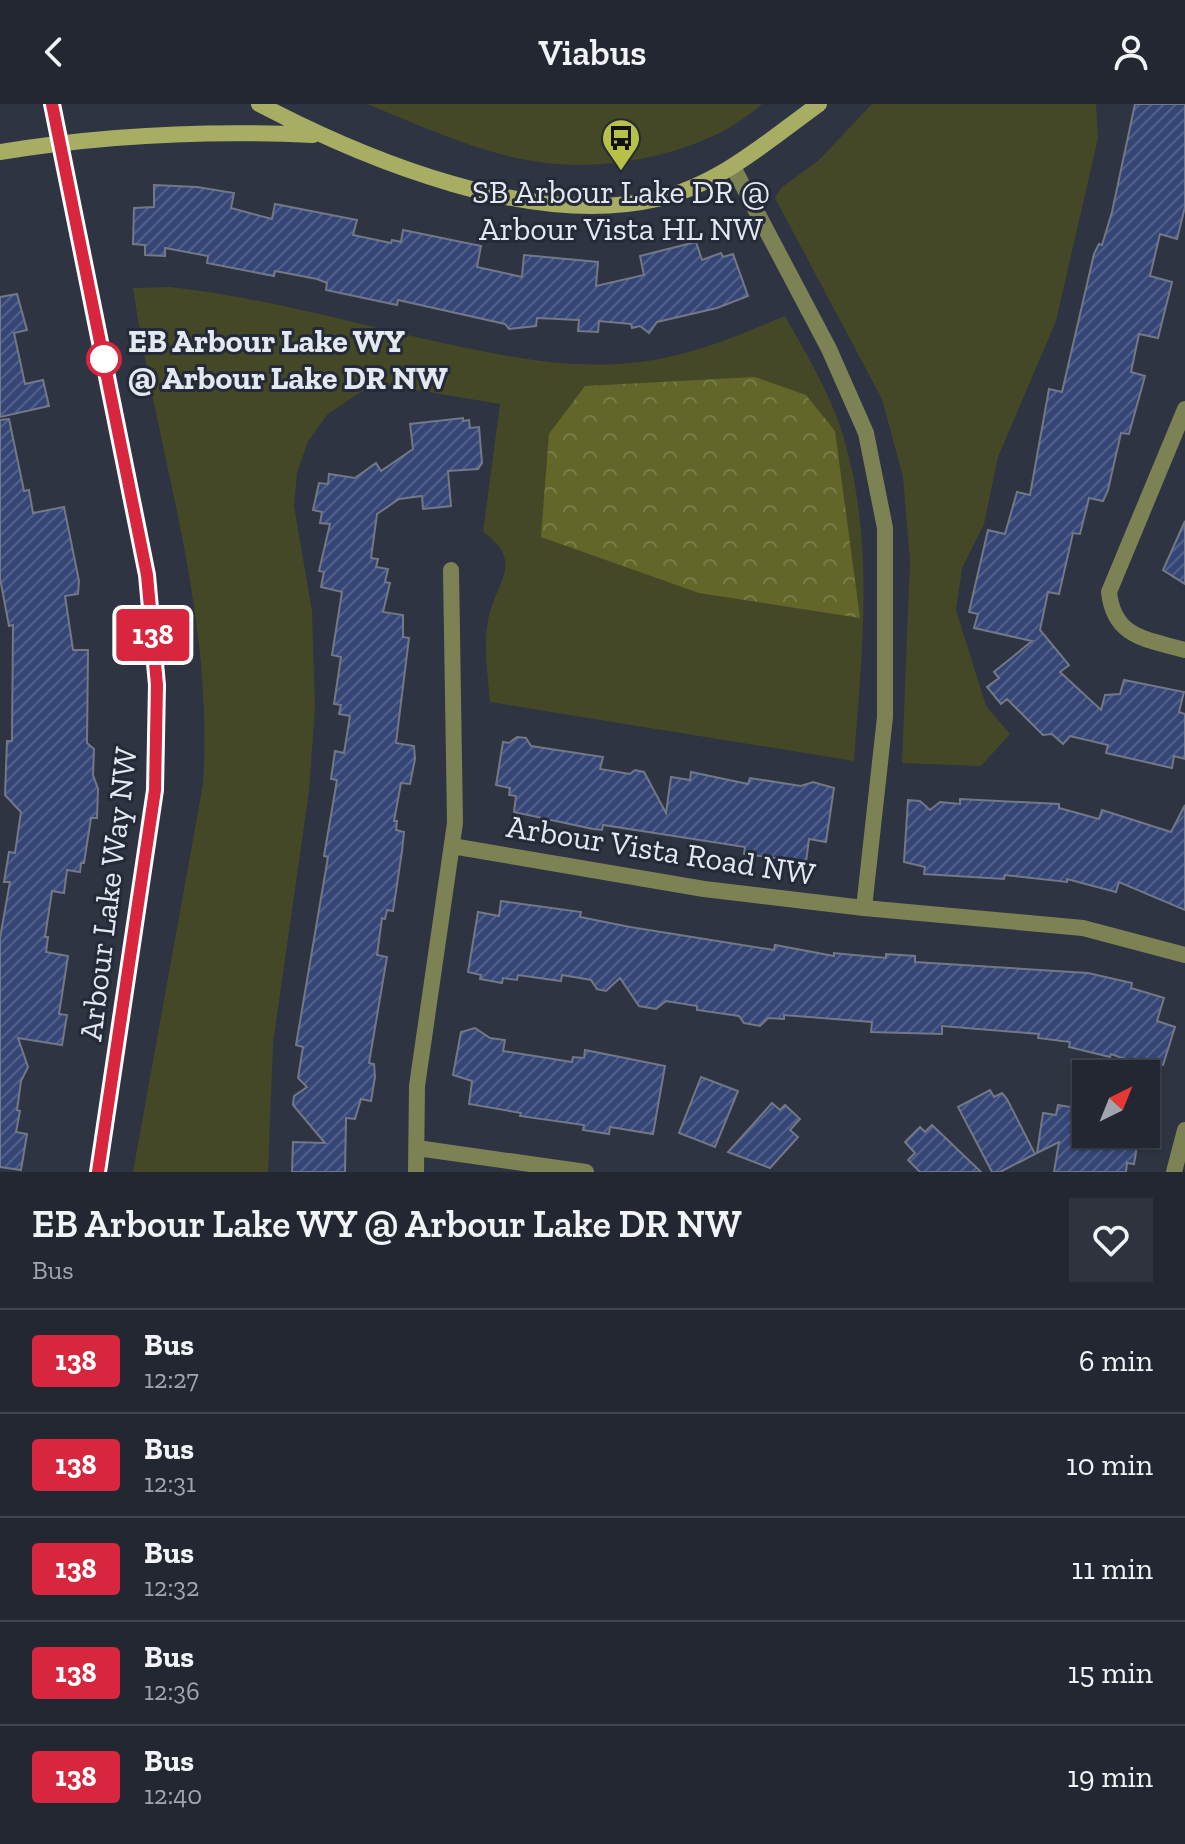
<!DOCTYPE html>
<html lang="en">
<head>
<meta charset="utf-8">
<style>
  body { margin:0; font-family:"Zilla Slab",serif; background:#2e333d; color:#f1f3f6; height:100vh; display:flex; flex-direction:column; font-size:30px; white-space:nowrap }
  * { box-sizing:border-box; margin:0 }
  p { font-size:26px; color:#a2a5ab }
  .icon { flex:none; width:44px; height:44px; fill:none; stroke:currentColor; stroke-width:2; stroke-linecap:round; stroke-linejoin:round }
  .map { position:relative; height:1068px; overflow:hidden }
  .details { display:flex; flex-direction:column; background:#222731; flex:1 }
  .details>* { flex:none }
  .badge { padding:0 16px; border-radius:6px; font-size:28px; line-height:52px }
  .needle { width:52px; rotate:43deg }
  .buttons { position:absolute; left:1072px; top:956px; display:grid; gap:16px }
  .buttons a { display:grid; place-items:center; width:88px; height:88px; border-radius:0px; background:#222731; box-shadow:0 2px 6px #0004,0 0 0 2px #3f444d; font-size:40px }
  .map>.badge { position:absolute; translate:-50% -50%; box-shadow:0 0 0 4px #fff }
  .round { display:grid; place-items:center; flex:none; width:84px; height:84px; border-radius:0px; background:#2e333d }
  .headline { display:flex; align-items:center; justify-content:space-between; height:136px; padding:0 32px }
  h1 { font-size:38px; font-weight:600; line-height:60px }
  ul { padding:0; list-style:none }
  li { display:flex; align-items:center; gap:24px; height:104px; padding:0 32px; border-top:2px solid #3f444d }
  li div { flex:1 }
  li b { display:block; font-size:30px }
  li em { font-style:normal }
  li .badge { min-width:88px; font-weight:700; text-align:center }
  header { display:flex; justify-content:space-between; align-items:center; height:104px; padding:0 32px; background:#222731; font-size:36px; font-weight:600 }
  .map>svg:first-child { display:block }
  .green { fill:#454826 }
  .forest { fill:url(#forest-crowns) }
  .building { fill:url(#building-hatch); stroke:#727887; stroke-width:2 }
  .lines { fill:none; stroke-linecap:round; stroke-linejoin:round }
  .street { stroke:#7d8255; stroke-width:16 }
  .secondary { stroke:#a7ae63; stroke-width:16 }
  .line-casing { stroke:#fff; stroke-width:18 }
  .line { stroke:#d7263d; stroke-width:12 }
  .stop-dot { fill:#fff; stroke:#d7263d; stroke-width:4 }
  .labels { text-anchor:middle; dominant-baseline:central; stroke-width:6; stroke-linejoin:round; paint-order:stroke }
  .poi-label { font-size:32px; fill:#e4e8f1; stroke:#242a37 }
  .stop-label { font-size:32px; font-weight:bold; fill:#e4e8f1; stroke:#242a37; text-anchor:start }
  .street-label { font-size:32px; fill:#e4e8f1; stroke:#242a37 }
</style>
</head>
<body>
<header><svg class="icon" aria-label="back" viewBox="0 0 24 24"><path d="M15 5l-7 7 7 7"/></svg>Viabus<svg class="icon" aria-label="person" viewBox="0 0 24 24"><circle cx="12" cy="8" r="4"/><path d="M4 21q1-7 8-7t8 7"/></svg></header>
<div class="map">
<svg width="1185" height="1068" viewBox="0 0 1185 1068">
  <defs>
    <pattern id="forest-crowns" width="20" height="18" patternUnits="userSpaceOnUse" patternTransform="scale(2)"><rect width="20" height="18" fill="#626729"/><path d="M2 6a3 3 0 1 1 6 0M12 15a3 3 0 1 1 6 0" fill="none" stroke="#787d48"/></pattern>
    <pattern id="building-hatch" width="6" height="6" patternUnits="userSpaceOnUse" patternTransform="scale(2)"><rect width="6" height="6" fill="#354676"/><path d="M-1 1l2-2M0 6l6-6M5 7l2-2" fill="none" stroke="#52618a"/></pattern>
  </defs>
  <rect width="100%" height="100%" fill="#2e3441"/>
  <path class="green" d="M 367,0 L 762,0 C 732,27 693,43 654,52 C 540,78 470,42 367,0 Z
    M 872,0 L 1096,0 L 1098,34 L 1056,217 L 998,353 L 984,420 L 962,464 L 956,506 L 986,602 L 1010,630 L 981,662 L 902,659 L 910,457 L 903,373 L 882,295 L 775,94 L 781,84 L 819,56 Z
    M 170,183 C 262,193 353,219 443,239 C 503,252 567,265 629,259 C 684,255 735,233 785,212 C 805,248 827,284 840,322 C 876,430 862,546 854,657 L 490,598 C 488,572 483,542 488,516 C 495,479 526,458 483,428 L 500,300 L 374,279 L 328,310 L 308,337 L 297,369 L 294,402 L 312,507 L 315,604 L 309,687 L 273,939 L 268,1068 L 133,1068 L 203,680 C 214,505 158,354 133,184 Z"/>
  <path class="forest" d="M 755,273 L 806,291 L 835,327 L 860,514 L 699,489 L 541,433 L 549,330 L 585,282 Z"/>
  <path class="building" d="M 1135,0 L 1185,0 L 1185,103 L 1177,135 L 1160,130 L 1150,172 L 1172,178 L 1158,234 L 1139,230 L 1131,268 L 1145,272 L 1129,330 L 1121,329 L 1108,386 L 1103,397 L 1089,394 L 1080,430 L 1073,429 L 1059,490 L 1048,488 L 1040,526 L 1069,561 L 1060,568 L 1101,606 L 1105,591 L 1120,590 L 1124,576 L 1184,588 L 1179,608 L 1185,610 L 1185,655 L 1174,652 L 1172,664 L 1106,649 L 1108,641 L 1070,632 L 1063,640 L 1052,630 L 1043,631 L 1007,595 L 1001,600 L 987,583 L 999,574 L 994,568 L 1032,537 L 974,524 L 978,510 L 969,508 L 988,426 L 1005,430 L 1017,388 L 1030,391 L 1049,285 L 1062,288 L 1094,150 L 1099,140 L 1102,141 L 1112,108 Z
    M 154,81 L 197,83 L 234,89 L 231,104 L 272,115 L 275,100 L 357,116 L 353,131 L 391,139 L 392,136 L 401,138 L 403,126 L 481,142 L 477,163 L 522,173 L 524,151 L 598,158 L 596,182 L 644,171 L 640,152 L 696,138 L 702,156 L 721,149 L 723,153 L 733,150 L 748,192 L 717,204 L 657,218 L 649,229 L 640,222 L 632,224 L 631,220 L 599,217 L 598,228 L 578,227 L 579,216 L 537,214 L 536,222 L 509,225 L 505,220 L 398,196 L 397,201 L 326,186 L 327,179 L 317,175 L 275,167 L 274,172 L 207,159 L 208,152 L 165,144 L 165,152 L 145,151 L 145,141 L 133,140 L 134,104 L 154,103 Z
    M 17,190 L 27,226 L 14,229 L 25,280 L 43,276 L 49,302 L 0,313 L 0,193 Z
    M 463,314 L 463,317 L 469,316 L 470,324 L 479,323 L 482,359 L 478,365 L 448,367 L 451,402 L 423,405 L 422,392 L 399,395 L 377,410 L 371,454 L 378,455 L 376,463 L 388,465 L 385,478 L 390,479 L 383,508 L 403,511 L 403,533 L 409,534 L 396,639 L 414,642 L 415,655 L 410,680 L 401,679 L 394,717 L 397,717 L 396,726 L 404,728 L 402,747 L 393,807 L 387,806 L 385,815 L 382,814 L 377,851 L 387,853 L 369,959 L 374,960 L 375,973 L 371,997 L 361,995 L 355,1015 L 346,1014 L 345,1068 L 292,1068 L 293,1038 L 325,1039 L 293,1001 L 294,992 L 307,983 L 298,974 L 303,943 L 296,941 L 328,753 L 324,752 L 337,676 L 331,675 L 335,647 L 344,649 L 350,612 L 339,610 L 341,601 L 334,600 L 341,553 L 332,551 L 342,488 L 321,483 L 324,468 L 319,467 L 330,420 L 320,419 L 322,408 L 313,406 L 319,379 L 328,380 L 329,370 L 355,374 L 376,359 L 381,367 L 413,345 L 410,320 Z
    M 9,315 L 24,387 L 29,386 L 33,409 L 64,403 L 79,477 L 78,490 L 65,492 L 73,546 L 88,546 L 87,639 L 94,645 L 93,671 L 98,685 L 97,714 L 91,714 L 84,759 L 81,759 L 80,768 L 67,766 L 64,789 L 52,787 L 45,833 L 48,833 L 46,848 L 68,852 L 59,910 L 67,911 L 62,941 L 18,934 L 28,963 L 21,977 L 17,1006 L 20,1007 L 16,1028 L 27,1030 L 21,1066 L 0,1063 L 0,834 L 10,778 L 4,778 L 9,748 L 15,749 L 21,708 L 5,691 L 7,637 L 12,637 L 13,521 L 9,522 L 0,474 L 0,316 Z
    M 1185,417 L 1185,480 L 1163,466 Z
    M 517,633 L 526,634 L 531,642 L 603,653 L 600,665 L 630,670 L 635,666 L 644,668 L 666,709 L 671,673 L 690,676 L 691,668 L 748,680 L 750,674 L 801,682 L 813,678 L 834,684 L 826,738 L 809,735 L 806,758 L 744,750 L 745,743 L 603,721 L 602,726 L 593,725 L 514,708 L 516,692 L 509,691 L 510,684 L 496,681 L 503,638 L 509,639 Z
    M 960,695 L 1059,700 L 1059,704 L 1099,715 L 1102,706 L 1171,728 L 1185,701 L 1185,806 L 1119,778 L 1116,788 L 1067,775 L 1067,778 L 1005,771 L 1004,775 L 924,770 L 925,763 L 904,758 L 908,696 L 920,697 L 930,706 L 940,698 L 960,700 Z
    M 501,797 L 581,808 L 580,813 L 630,823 L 774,846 L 775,841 L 834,852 L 834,849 L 886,854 L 886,850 L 915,852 L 915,858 L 1088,869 L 1132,879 L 1131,884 L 1164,894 L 1157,917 L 1175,923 L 1163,961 L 1150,957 L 1147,963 L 1111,950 L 1110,953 L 1069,943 L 1070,938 L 1038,934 L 1039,930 L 942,922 L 942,930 L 871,928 L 872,918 L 784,911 L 784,915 L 768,914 L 760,922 L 744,919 L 739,912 L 697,906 L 697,902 L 666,897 L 656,905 L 639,902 L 620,874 L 606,887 L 597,885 L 591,876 L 562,871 L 561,877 L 518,871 L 517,876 L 503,874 L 502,879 L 480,875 L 481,871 L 468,868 L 478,808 L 499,812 Z
    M 475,924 L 490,934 L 505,936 L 503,947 L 572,958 L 573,953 L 584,954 L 585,946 L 665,962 L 653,1030 L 610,1023 L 609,1030 L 583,1026 L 584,1021 L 520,1012 L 521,1009 L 469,1000 L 472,977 L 453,971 L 461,928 Z
    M 701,973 L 738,987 L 715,1043 L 679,1029 Z
    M 990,986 L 994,993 L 1002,989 L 1007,995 L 1035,1050 L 1000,1068 L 992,1068 L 958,1003 Z
    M 772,999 L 780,1006 L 785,1001 L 800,1015 L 790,1026 L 798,1033 L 770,1064 L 728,1048 Z
    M 1058,1001 L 1077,1004 L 1076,1011 L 1085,1016 L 1083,1030 L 1139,1030 L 1134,1060 L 1127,1059 L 1126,1068 L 1054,1068 L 1059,1038 L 1037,1049 L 1043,1009 L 1056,1011 Z
    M 932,1021 L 981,1068 L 920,1068 L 908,1056 L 915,1049 L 905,1038 L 920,1023 L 925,1028 Z"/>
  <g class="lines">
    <path class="street" d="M 733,63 L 829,245 L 866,329 L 885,424 L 885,613 L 864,804
      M 1185,305 L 1109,488 C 1114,534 1146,535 1185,546
      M 452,742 L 704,785 L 864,804 L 1083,824 L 1185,851
      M 417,1044 L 586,1068
      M 416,1068 L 417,982 L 455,719 L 451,466
      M 1174,1068 L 1185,1026"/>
    <path class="secondary" d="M 52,0 L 147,471 L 157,581 L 155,686 L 98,1068
      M 259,0 C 368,57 532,124 657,95 C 719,81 769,36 819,0
      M 0,48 C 103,31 209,26 313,31"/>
  </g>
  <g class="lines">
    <defs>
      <path id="line" d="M 52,0 L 147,471 L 157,581 L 155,686 L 98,1068"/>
    </defs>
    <use href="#line" class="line-casing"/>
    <use href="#line" class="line"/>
  </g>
  <defs>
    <symbol id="bus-pin" viewBox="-11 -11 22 30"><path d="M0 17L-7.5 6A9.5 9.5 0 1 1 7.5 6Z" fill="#b7c147" stroke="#242a37"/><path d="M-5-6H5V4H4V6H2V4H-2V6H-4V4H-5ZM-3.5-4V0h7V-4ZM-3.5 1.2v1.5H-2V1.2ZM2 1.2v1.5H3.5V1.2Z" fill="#111"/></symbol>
  </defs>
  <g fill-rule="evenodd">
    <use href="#bus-pin" x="599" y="12" width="44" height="60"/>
  </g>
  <circle class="stop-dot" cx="104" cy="255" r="16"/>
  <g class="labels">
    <g class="poi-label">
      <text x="621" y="88">SB Arbour Lake DR @<tspan x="621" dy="37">Arbour Vista HL NW</tspan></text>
    </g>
    <g class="stop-label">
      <text x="128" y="237">EB Arbour Lake WY<tspan x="128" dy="37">@ Arbour Lake DR NW</tspan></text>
    </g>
    <g class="street-label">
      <text transform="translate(661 746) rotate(9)">Arbour Vista Road NW</text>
      <text transform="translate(108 790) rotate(-83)">Arbour Lake Way NW</text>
    </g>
  </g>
</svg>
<div class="buttons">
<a><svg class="needle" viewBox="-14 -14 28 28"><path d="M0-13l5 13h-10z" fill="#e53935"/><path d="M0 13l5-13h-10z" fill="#a2a5ab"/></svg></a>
</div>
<b class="badge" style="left:153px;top:531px;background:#d7263d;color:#fff">138</b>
</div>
<section class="details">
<div class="headline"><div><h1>EB Arbour Lake WY @ Arbour Lake DR NW</h1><p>Bus</p></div><a class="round"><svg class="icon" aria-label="heart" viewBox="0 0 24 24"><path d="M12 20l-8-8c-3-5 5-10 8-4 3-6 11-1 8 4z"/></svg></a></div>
<ul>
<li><span class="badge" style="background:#d7263d;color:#fff">138</span><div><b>Bus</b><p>12:27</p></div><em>6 min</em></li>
<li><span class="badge" style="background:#d7263d;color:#fff">138</span><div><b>Bus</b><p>12:31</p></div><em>10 min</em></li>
<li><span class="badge" style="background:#d7263d;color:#fff">138</span><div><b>Bus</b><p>12:32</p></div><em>11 min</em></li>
<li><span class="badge" style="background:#d7263d;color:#fff">138</span><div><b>Bus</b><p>12:36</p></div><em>15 min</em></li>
<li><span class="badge" style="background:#d7263d;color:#fff">138</span><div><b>Bus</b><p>12:40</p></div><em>19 min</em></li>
</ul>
</section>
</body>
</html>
